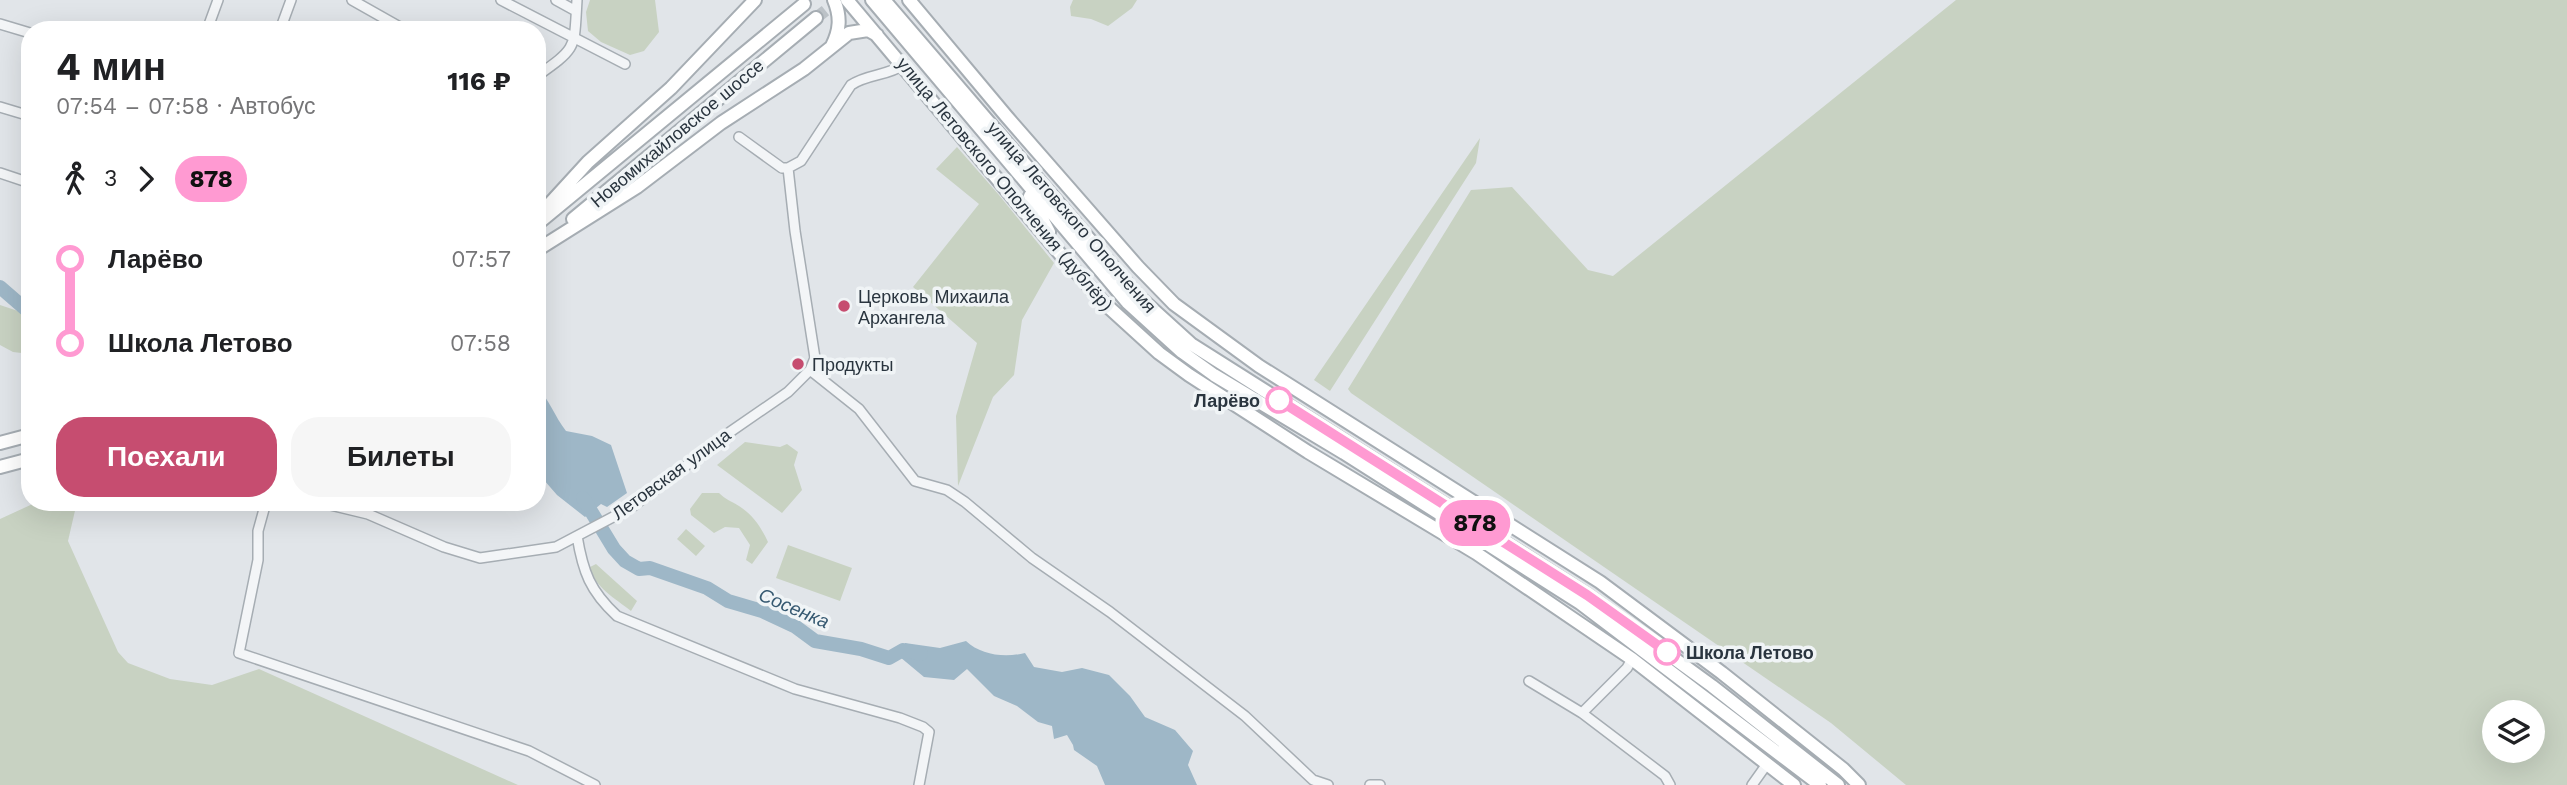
<!DOCTYPE html>
<html lang="ru">
<head>
<meta charset="utf-8">
<style>
  body { margin:0; font-family:"Work Sans",sans-serif; background:#f6f6f6; color:#202124; height:100vh; display:flex; flex-direction:column; font-size:26px; white-space:nowrap }
  * { box-sizing:border-box; margin:0 }
  p { font-size:23px; color:#757577 }
  .icon { flex:none; width:38px; height:38px; fill:none; stroke:currentColor; stroke-width:2; stroke-linecap:round; stroke-linejoin:round }
  .map { position:relative; flex:1; overflow:hidden }
  .drawer { position:absolute; left:21px; top:21px; width:525px; height:490px; display:flex; flex-direction:column; background:#fff; border-radius:28px; box-shadow:0 7px 28px #0002 }
  .drawer>* { flex:none }
  .badge { padding:0 14px; border-radius:23px; font-size:24px; line-height:46px }
  .buttons { position:absolute; left:2482px; top:700px; display:grid; gap:14px }
  .buttons a { display:grid; place-items:center; width:63px; height:63px; border-radius:50%; background:#fff; box-shadow:0 7px 28px #0002; font-size:35px }
  .map>.badge { position:absolute; translate:-50% -50%; box-shadow:0 0 0 4px #fff }
  .legs { display:flex; align-items:center; gap:10px; height:77px; padding:0 35px; font-size:23px }
  .legs p { margin-inline-start:auto }
  .overview { display:flex; align-items:center; justify-content:space-between; height:119px; padding:0 35px }
  h1 { font-size:38px; font-weight:700; line-height:52px }
  .primary-button { display:flex; gap:14px; margin-top:auto; padding:14px 35px }
  .primary-button a { flex:1; height:80px; border-radius:28px; background:#c64d70; color:#fff; font-size:28px; font-weight:700; line-height:80px; text-align:center }
  .primary-button a+a { background:#f6f6f6; color:#202124 }
  ul { padding:0 35px; list-style:none }
  li { display:flex; align-items:center; gap:24px; height:84px; font-size:26px }
  li i { display:grid; place-items:center; width:10px; height:100%; margin:0 9px; background:currentColor }
  li i::after { content:''; width:18px; height:18px; margin:-9px; border:5px solid; border-radius:50%; background:#fff }
  li p { margin-inline-start:auto }
  li:first-child i { background:linear-gradient(#0000 50%,currentColor 0) }
  li:last-child i { background:linear-gradient(currentColor 50%,#0000 0) }
  .map>svg:first-child { display:block }
  .green { fill:#c8d2c2; fill-rule:evenodd }
  .water { fill:#9eb7c7 }
  .lines { fill:none; stroke-linecap:round; stroke-linejoin:round }
  .river { stroke:#9eb7c7; stroke-width:14 }
  .secondary-tunnel { stroke:#bcc2c7; stroke-width:12; stroke-dasharray:12 6; stroke-linecap:butt }
  .street-casing { stroke:#a6adb3; stroke-width:12 }
  .secondary-casing { stroke:#a6adb3; stroke-width:16 }
  .street { stroke:#f3f5f7; stroke-width:9 }
  .secondary { stroke:#fff; stroke-width:12 }
  .line-1-casing { stroke:#fff; stroke-width:16 }
  .line-1 { stroke:#ff9ad2; stroke-width:10 }
  .poi-dot { fill:#c64d70; stroke:#f0f4f6; stroke-width:2.5 }
  .stop-1-dot { fill:#fff; stroke:#ff9ad2; stroke-width:3.5 }
  .labels { text-anchor:middle; dominant-baseline:central; stroke-width:7; stroke-linejoin:round; paint-order:stroke }
  .street-label { font-size:18px; fill:#2a353f; stroke:#f0f4f6 }
  .poi-label { font-size:18px; fill:#2a353f; stroke:#f0f4f6; text-anchor:start }
  .stop-label { font-size:18px; font-weight:bold; fill:#2a353f; stroke:#f0f4f6; text-anchor:end }
  .water-label { font-size:19px; font-style:italic; fill:#365971; stroke:#f0f4f6 }
</style>
</head>
<body>
<div class="map">
<svg width="2567" height="785" viewBox="0 0 2567 785">
  <rect width="100%" height="100%" fill="#e1e5e9"/>
  <path class="green" d="M 590,0 L 655,0 L 659,32 L 644,51 L 630,55 L 601,42 L 588,31 L 586,12 Z
    M 1073,0 L 1137,0 L 1132,8 L 1108,26 L 1091,19 L 1071,16 L 1070,7 Z
    M 1956,0 L 2567,0 L 2567,785 L 1906,785 L 1831,723 L 1351,393 L 1348,389 L 1471,190 L 1512,187 L 1588,270 L 1613,276 ZM 2494,712 L 2532,712 L 2532,751 L 2494,751 Z
    M 1480,138 L 1476,163 L 1330,391 L 1314,380 Z
    M 957,147 L 999,195 L 1054,263 L 1022,320 L 1014,375 L 993,397 L 958,486 L 956,416 L 977,343 L 913,287 L 979,204 L 936,169 Z
    M 0,305 L 30,315 L 30,354 L 13,352 L 0,345 Z
    M 745,442 L 780,447 L 787,444 L 798,452 L 794,465 L 802,490 L 782,513 L 717,465 Z
    M 702,493 L 719,493 C 726,500 731,501 739,506 C 753,515 761,527 768,542 L 752,564 L 746,560 L 750,545 L 739,528 L 725,527 L 714,533 L 691,515 L 690,509 Z
    M 37,502 L 77,502 L 68,541 L 118,652 L 128,663 L 170,679 L 212,685 L 259,669 L 518,785 L 0,785 L 0,519 Z
    M 686,529 L 705,546 L 696,556 L 677,539 Z
    M 788,545 L 852,568 L 840,601 L 776,578 Z
    M 596,564 L 637,601 L 631,611 C 615,598 595,588 590,567 Z"/>
  <path class="water" d="M 537,387 C 549,399 555,417 566,431 L 592,436 L 611,445 L 627,493 L 607,507 L 601,504 L 585,517 L 557,495 L 537,472 Z
    M 966,641 C 981,655 1004,658 1025,653 L 1034,667 L 1062,672 L 1082,668 L 1109,675 L 1130,696 L 1145,717 L 1175,730 L 1193,751 L 1188,765 L 1197,785 L 1105,785 L 1097,766 L 1074,750 L 1073,745 L 1067,735 L 1054,739 L 1052,726 L 1038,722 L 1017,706 L 994,696 L 967,669 L 954,680 L 924,677 L 900,657 L 905,643 L 940,648 Z"/>
  <g class="lines">
    <path class="river" d="M 0,287 L 30,313
      M 583,498 L 614,549 L 625,561 L 639,569 L 650,568 L 707,588 L 728,601 L 762,611 L 796,627 L 815,641 L 861,649 L 889,658 L 903,650 L 921,654"/>
    <path class="secondary-tunnel" d="M 816,18 L 839,0"/>
    <defs>
      <path id="street" d="M 352,0 L 405,30
        M 501,0 L 625,64
        M 556,0 L 576,11
        M 0,24 L 30,33
        M 207,30 L 218,0
        M 280,30 L 291,0
        M 537,76 C 578,47 574,49 577,0
        M 0,107 L 30,116
        M 739,137 L 782,168 L 788,168 L 801,161 L 851,85 C 867,74 887,76 903,65
        M 0,173 L 30,183
        M 810,370 L 859,409 L 915,481 L 947,490 L 965,502 L 1032,558 L 1110,612 L 1245,716 L 1313,780 L 1328,785
        M 266,502 L 258,531 L 258,560 L 239,653 L 529,751 L 595,785
        M 318,502 L 368,514 L 444,547 L 480,558 L 556,547 L 632,507 L 730,432 L 788,392 L 810,370 L 815,358 L 795,231 L 788,168
        M 577,536 C 583,572 590,591 617,616 L 795,689 L 900,718 L 923,727 L 929,732 L 919,785
        M 1529,681 L 1582,713 L 1665,776 L 1670,785
        M 1582,713 L 1627,668 L 1632,659
        M 1370,785 L 1380,785
        M 1752,785 L 1767,764"/>
      <path id="secondary" d="M 847,0 L 1061,255 L 1103,302 L 1159,353 L 1189,375 L 1308,452 L 1476,553 L 1632,659 L 1794,785
        M 872,0 L 1127,302 L 1182,352 L 1214,375 L 1344,453 L 1580,603 L 1820,785
        M 884,0 L 1138,296 L 1191,344 L 1587,595 L 1712,686 L 1838,785
        M 909,0 L 1007,117 L 1138,267 L 1174,304 L 1259,366 L 1600,582 L 1722,673 L 1843,769 L 1859,785
        M 832,46 C 840,30 841,17 834,0
        M 1030,196 L 1049,232
        M 545,209 L 588,162 L 671,88 L 755,0
        M 573,219 L 816,18
        M 537,224 L 804,4
        M 537,250 L 637,187 L 721,123 L 804,69 L 849,33 L 868,30 L 877,35
        M 0,443 L 30,435
        M 0,467 L 30,459"/>
    </defs>
    <use href="#street" class="street-casing"/>
    <use href="#secondary" class="secondary-casing"/>
    <use href="#street" class="street"/>
    <use href="#secondary" class="secondary"/>
  </g>
  <g class="lines">
    <defs>
      <path id="line-1" d="M 1279,400 L 1587,595 L 1667,652"/>
    </defs>
    <use href="#line-1" class="line-1-casing"/>
    <use href="#line-1" class="line-1"/>
  </g>
  <g class="poi-dot">
    <circle cx="844" cy="306" r="7"/>
    <circle cx="798" cy="364" r="7"/>
  </g>
  <g class="stop-1-dot">
    <circle cx="1279" cy="400" r="12"/>
    <circle cx="1667" cy="652" r="12"/>
  </g>
  <g class="labels">
    <g class="street-label">
      <text transform="translate(677 133) rotate(-40)">Новомихайловское шоссе</text>
      <text transform="translate(1005 184) rotate(50)">улица Летовского Ополчения (дублёр)</text>
      <text transform="translate(1072 217) rotate(49)">улица Летовского Ополчения</text>
      <text transform="translate(671 474) rotate(-36)">Летовская улица</text>
    </g>
    <g class="poi-label">
      <text x="858" y="296">Церковь Михаила<tspan x="858" dy="21">Архангела</tspan></text>
      <text x="812" y="364">Продукты</text>
    </g>
    <g class="stop-label">
      <text x="1260" y="400">Ларёво</text>
      <text x="1686" y="652" text-anchor="start">Школа Летово</text>
    </g>
    <g class="water-label">
      <text transform="translate(794 608) rotate(23)">Сосенка</text>
    </g>
  </g>
</svg>
<div class="buttons">
<a><svg class="icon" aria-label="layers" viewBox="0 0 24 24"><path d="M12 4l9 5-9 5-9-5zM3 14l9 5 9-5"/></svg></a>
</div>
<b class="badge" style="left:1475px;top:523px;background:#ff9ad2;color:#111">878</b>
<section class="drawer">
<div class="overview"><div><h1>4 мин</h1><p>07:54 – 07:58 · Автобус</p></div><b>116 ₽</b></div>
<div class="legs"><svg class="icon" aria-label="walk" viewBox="0 0 24 24"><circle cx="13" cy="4" r="2"/><path d="M13 8l-2 6 4 7M11 14l-3 7M7 12l3-4h3l4 4"/></svg>3<svg class="icon" aria-label="forward" viewBox="0 0 24 24"><path d="M9 5l7 7-7 7"/></svg><b class="badge" style="background:#ff9ad2;color:#111">878</b></div>
<ul>
<li><i style="color:#ff9ad2"></i><b>Ларёво</b><p>07:57</p></li>
<li><i style="color:#ff9ad2"></i><b>Школа Летово</b><p>07:58</p></li>
</ul>
<div class="primary-button"><a>Поехали</a><a>Билеты</a></div>
</section>
</div>
</body>
</html>
